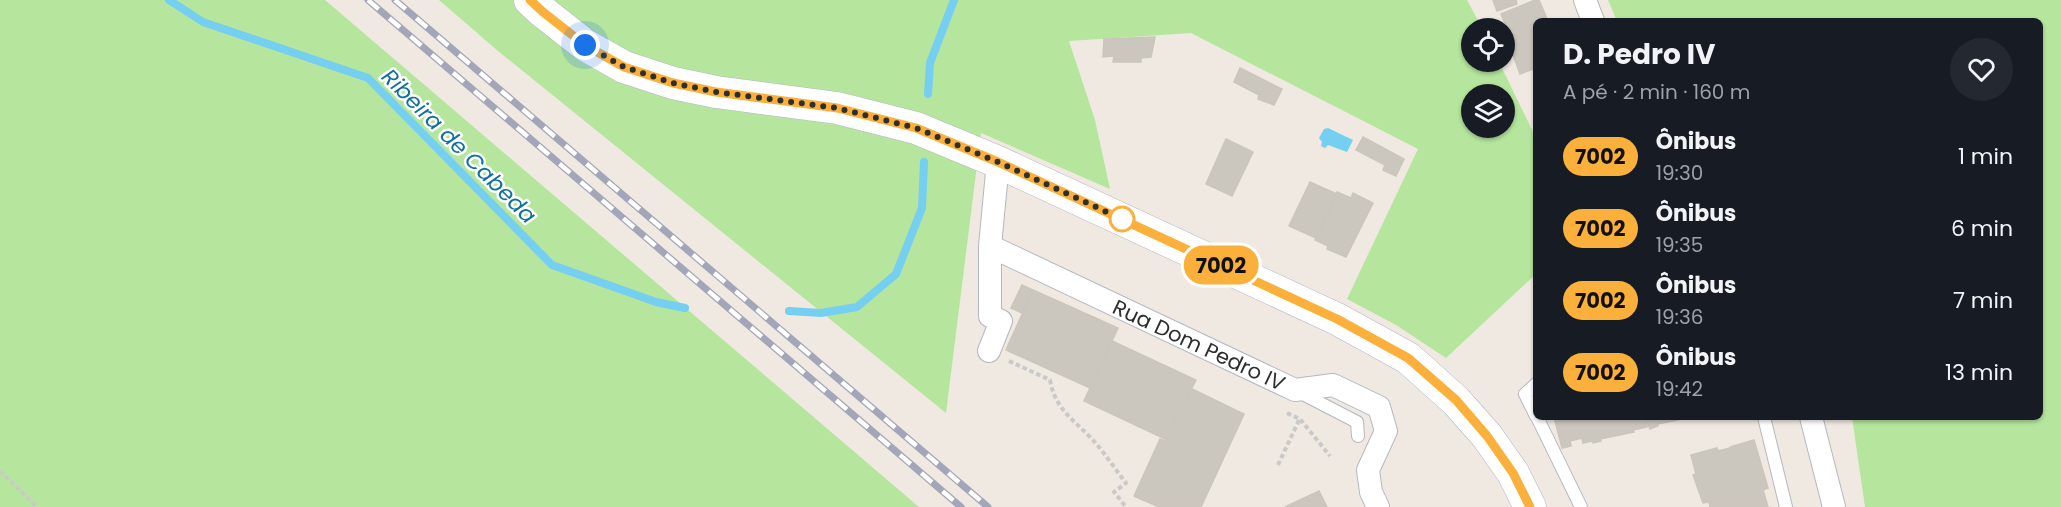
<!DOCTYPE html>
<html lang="pt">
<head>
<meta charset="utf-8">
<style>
  body { margin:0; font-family:Poppins,sans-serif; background:#242831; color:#f1f3f6; height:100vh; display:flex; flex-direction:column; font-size:22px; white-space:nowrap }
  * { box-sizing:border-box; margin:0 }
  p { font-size:20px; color:#9ea1a6 }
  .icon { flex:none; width:33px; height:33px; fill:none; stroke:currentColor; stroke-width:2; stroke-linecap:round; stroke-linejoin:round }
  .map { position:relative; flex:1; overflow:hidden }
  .side { position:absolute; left:1533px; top:18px; width:510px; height:402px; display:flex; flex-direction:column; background:#171b24; border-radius:9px; box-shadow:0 2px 4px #0004 }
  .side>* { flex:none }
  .badge { padding:0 12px; border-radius:20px; font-size:21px; line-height:39px }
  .controls { position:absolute; left:1461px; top:18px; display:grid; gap:12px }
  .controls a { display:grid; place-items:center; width:54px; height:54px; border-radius:50%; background:#171b24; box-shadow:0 2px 4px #0004; font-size:30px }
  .you { position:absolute; width:30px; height:30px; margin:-15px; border:4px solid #fff; border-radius:50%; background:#1a73e8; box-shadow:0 0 0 9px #1a73e833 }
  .map>.badge { position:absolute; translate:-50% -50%; box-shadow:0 0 0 3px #fff }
  .round { display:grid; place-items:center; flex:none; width:63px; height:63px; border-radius:32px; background:#242831 }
  .headline { display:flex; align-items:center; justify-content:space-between; height:102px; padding:0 30px }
  h1 { font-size:28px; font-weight:700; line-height:45px }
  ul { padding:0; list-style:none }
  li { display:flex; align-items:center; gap:18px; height:72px; padding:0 30px }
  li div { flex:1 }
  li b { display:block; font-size:22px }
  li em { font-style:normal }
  li .badge { min-width:66px; font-weight:700; text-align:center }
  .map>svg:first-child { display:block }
  .green { fill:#b6e59e; fill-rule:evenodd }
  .water { fill:#75cff0 }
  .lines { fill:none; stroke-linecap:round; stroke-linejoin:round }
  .stream { stroke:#75cff0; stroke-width:8 }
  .building { fill:#cbc7bf; stroke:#cbc5ba; stroke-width:1.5 }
  .lane-casing { stroke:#b4b7c1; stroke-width:14 }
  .street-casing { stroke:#b4b7c1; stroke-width:24 }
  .secondary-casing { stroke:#b4b7c1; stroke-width:33 }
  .path { stroke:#c9c9c9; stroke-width:4; stroke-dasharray:4.5 3; stroke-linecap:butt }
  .lane { stroke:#fff; stroke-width:12 }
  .street { stroke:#fff; stroke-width:22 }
  .secondary { stroke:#fff; stroke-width:32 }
  .rail-casing { stroke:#a3a6b8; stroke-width:7 }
  .rail { stroke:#fff; stroke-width:4.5; stroke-dasharray:14; stroke-linecap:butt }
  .line-casing { stroke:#fff; stroke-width:14 }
  .line { stroke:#fbb03b; stroke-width:9 }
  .walk { stroke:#2e2e2e; stroke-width:6; stroke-dasharray:0 10.8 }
  .stop-dot { fill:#fff; stroke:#fbb03b; stroke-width:3 }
  .labels { text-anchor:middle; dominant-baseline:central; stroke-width:5; stroke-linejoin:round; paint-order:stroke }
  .street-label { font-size:21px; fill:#2e2e2e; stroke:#fff }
  .water-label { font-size:22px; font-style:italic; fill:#0d6fa3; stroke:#fff }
</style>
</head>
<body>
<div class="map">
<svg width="2061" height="507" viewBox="0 0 2061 507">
  <rect width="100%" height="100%" fill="#efe9e1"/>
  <path class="green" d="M 0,0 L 325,0 L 919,507 L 0,507 Z
    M 439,0 L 1467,0 L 1482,28 L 1472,28 L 1472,62 L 1499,62 L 1536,138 L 1536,274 L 1446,358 L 1396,325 L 1347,299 L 1418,149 L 1191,33 L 1069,41 L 1095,120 L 1110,189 L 981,133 L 946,413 L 498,51 ZM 1472,94 L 1504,94 L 1504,128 L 1472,128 Z
    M 1608,0 L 2061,0 L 2061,507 L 1865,507 L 1852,417 L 2040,417 L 2040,21 L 1617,21 Z"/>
  <path class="water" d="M 1328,128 L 1353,140 L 1347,152 L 1328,145 L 1325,148 L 1321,146 L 1322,142 L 1319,138 L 1324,129 Z"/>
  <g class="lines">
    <path class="stream" d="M 169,0 L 203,22 L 368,78 L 552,265 L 656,302 L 685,308
      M 928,94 L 930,63 L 954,0
      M 789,311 L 821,313 L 857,307 L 896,274 L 922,208 L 924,162"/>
  </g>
  <path class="building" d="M 1493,0 L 1516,0 L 1517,4 L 1497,11 Z
    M 1535,0 L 1539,0 L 1548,21 L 1536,21 L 1536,29 L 1511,39 L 1501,14 Z
    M 1536,29 L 1536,68 L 1520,74 L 1508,41 Z
    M 1155,37 L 1151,57 L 1141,58 L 1141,62 L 1113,62 L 1114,56 L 1103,57 L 1104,39 Z
    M 1240,68 L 1282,89 L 1274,105 L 1258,99 L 1259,95 L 1234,82 Z
    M 1363,137 L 1404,159 L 1396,176 L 1383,170 L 1385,165 L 1356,150 Z
    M 1226,139 L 1253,152 L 1232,196 L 1206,184 Z
    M 1310,182 L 1337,194 L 1316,238 L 1289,226 Z
    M 1337,192 L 1351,198 L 1353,193 L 1373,203 L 1346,257 L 1327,249 L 1328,246 L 1315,240 Z
    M 1022,285 L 1033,290 L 1022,313 L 1011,308 Z
    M 1033,290 L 1118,328 L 1090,388 L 1006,350 Z
    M 1112,341 L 1196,380 L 1165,439 L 1084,401 Z
    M 1192,389 L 1244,414 L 1201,507 L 1159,507 L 1134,496 L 1160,439 L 1165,441 L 1169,434 Z
    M 1554,417 L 1645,417 L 1647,427 L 1633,430 L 1634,432 L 1600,439 L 1601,441 L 1593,443 L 1592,441 L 1583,443 L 1582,438 L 1570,441 L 1571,446 L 1562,448 Z
    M 1645,417 L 1691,417 L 1658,424 L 1658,426 L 1650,429 Z
    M 1754,440 L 1768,488 L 1763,490 L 1768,507 L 1710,507 L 1709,502 L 1703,503 L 1693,475 L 1696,474 L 1691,455 L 1717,448 L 1718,451 L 1730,448 L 1730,447 Z
    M 1319,491 L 1327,507 L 1285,507 Z"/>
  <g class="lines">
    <defs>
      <path id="lane" d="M 1536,384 L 1525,394 L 1536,416
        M 1299,392 L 1357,422 L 1358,436
        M 1537,417 L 1581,507
        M 1764,417 L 1786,507"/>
      <path id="street" d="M 1585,0 L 1593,21
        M 998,162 L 990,246 L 1295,390 L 1333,385 L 1379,407 L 1386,431 L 1368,470 L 1371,492 L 1378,507
        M 989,351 L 1001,321 L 990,316 L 990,246
        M 1811,417 L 1834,507"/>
      <path id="secondary" d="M 530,0 L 543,12 L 585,45 L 624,67 L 673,83 L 716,92 L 837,108 L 916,128 L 998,162 L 1337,319 L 1408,358 L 1456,401 L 1487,436 L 1513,473 L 1530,507"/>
    </defs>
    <use href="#lane" class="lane-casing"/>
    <use href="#street" class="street-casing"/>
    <use href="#secondary" class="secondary-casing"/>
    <path class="path" d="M 1009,361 L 1050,380 C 1055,409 1073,419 1092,439 C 1104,452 1115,469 1126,483 L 1114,492 L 1126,507
      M 1287,413 L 1300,419 L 1330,456
      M 1278,465 L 1300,418
      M 0,471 L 37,507"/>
    <use href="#lane" class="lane"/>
    <use href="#street" class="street"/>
    <use href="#secondary" class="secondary"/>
    <defs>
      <path id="rail" d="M 368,0 L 961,507
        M 395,0 L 988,507"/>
    </defs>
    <use href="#rail" class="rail-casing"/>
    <use href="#rail" class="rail"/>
  </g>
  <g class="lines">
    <defs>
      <path id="line" d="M 530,0 L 543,12 L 585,45 L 624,67 L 673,83 L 716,92 L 837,108 L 916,128 L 998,162 L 1337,319 L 1408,358 L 1456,400 L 1487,436 L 1513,473 L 1530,507"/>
    </defs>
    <use href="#line" class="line-casing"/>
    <use href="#line" class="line"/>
    <path class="walk" d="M 585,45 L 624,67 L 673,83 L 716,92 L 837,108 L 916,128 L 998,162 L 1122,219"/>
  </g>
  <circle class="stop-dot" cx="1122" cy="219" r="12"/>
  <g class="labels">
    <g class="street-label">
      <text transform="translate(1199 345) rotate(25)">Rua Dom Pedro IV</text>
    </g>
    <g class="water-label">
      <text transform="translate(459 146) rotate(45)">Ribeira de Cabeda</text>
    </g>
  </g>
</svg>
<div class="controls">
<a><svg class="icon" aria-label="locate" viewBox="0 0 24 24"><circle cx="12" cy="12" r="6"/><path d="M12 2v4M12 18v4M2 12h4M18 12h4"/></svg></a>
<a><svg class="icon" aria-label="layers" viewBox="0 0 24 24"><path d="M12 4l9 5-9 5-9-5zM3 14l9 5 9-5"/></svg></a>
</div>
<div class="you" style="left:585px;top:45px"></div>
<b class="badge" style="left:1221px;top:265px;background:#fbb03b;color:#111">7002</b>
<section class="side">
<div class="headline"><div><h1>D. Pedro IV</h1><p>A pé · 2 min · 160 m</p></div><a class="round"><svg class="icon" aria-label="heart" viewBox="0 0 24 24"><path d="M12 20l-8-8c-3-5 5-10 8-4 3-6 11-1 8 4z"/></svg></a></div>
<ul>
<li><span class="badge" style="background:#fbb03b;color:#111">7002</span><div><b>Ônibus</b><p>19:30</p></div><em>1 min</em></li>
<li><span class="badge" style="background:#fbb03b;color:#111">7002</span><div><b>Ônibus</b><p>19:35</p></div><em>6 min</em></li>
<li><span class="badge" style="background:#fbb03b;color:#111">7002</span><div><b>Ônibus</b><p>19:36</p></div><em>7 min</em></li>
<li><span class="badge" style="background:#fbb03b;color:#111">7002</span><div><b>Ônibus</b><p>19:42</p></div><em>13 min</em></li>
</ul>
</section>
</div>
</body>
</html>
